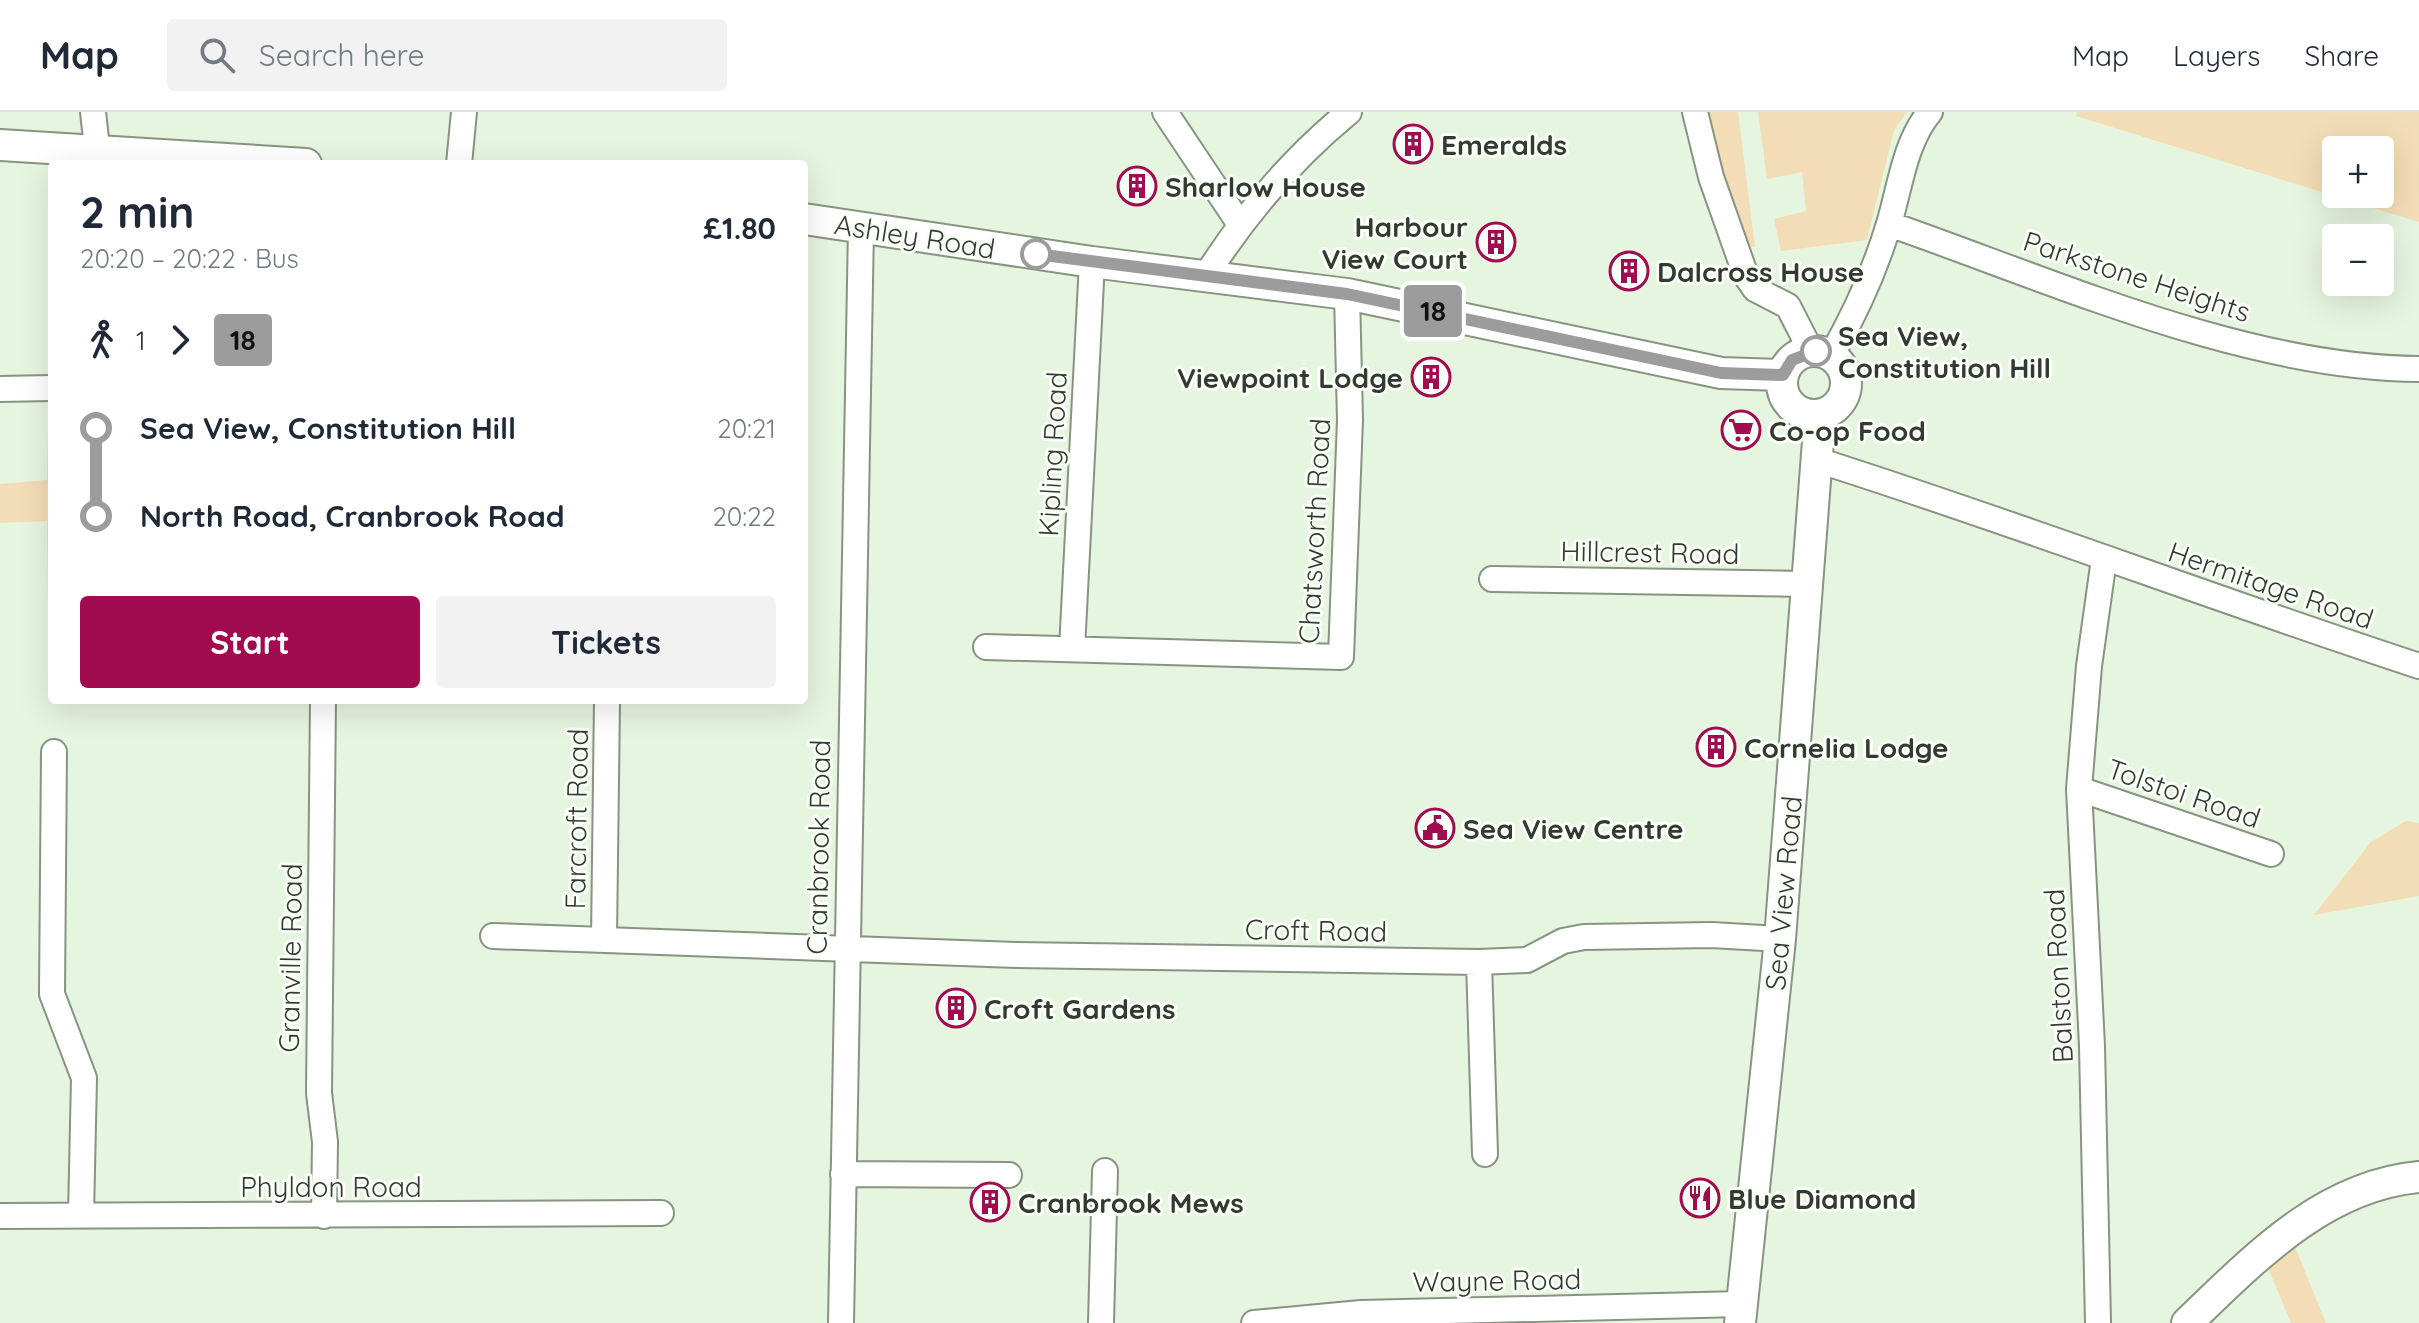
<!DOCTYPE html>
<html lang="en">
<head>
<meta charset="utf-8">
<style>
  body { margin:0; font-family:Quicksand,sans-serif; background:#f2f2f3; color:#1f2937; height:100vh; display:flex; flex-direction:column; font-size:30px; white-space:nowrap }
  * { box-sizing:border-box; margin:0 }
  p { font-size:26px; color:#747a83 }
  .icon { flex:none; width:44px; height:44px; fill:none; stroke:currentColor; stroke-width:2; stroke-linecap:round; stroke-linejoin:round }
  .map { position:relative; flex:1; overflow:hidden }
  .details { position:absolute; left:48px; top:48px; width:760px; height:544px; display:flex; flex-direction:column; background:#fff; border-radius:8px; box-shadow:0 8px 32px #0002 }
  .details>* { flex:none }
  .badge { padding:0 16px; border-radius:6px; font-size:28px; line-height:52px }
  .controls { position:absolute; left:2322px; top:24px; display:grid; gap:16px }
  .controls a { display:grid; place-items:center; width:72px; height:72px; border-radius:8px; background:#fff; box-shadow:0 8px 32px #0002; font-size:40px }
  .map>.badge { position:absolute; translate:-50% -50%; box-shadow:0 0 0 4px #fff }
  .legs { display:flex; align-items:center; gap:12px; height:88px; padding:0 32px; font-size:26px }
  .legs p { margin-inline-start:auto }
  .overview { display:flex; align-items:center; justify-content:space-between; height:136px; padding:0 32px }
  h1 { font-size:44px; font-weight:700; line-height:60px }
  .action { display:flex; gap:16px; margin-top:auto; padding:16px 32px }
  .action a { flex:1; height:92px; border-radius:8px; background:#a10b4f; color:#fff; font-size:32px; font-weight:700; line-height:92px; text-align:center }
  .action a+a { background:#f2f2f3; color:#1f2937 }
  ul { padding:0 32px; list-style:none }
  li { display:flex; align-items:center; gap:28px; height:88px; font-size:30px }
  li i { display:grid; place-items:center; width:12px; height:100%; margin:0 10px; background:currentColor }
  li i::after { content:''; width:20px; height:20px; margin:-10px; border:6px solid; border-radius:50%; background:#fff }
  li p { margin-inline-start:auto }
  li:first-child i { background:linear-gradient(#0000 50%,currentColor 0) }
  li:last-child i { background:linear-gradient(currentColor 50%,#0000 0) }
  header { display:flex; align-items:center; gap:48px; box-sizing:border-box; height:112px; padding:0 40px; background:#fff; border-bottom:2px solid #e0e1e3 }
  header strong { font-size:38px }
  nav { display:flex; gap:44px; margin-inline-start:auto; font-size:28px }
  .search { width:560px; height:72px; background:#f2f2f3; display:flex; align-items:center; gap:20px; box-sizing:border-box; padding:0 28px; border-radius:8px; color:#747a83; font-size:30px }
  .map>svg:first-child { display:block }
  .green { fill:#f3ddb6; fill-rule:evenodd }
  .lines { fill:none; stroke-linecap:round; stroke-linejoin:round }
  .minor-casing { stroke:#879481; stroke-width:28 }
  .major-casing { stroke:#879481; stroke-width:34 }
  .minor { stroke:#fff; stroke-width:24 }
  .major { stroke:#fff; stroke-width:30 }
  .line-1-casing { stroke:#fff; stroke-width:18 }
  .line-1 { stroke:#9d9c9c; stroke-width:12 }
  .stop-1-dot { fill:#fff; stroke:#9d9c9c; stroke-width:4 }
  .labels { text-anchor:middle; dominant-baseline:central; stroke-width:6; stroke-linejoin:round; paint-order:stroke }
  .poi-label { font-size:28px; font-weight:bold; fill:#343a32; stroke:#f9fff6; text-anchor:start }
  .street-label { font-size:28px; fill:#343a32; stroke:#f9fff6 }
  .stop-label { font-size:28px; font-weight:bold; fill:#343a32; stroke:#f9fff6; text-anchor:start }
</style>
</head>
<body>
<header>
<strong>Map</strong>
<div class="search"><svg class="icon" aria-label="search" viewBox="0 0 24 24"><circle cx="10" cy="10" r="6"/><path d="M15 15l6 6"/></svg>Search here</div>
<nav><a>Map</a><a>Layers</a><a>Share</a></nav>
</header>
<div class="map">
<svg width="2419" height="1211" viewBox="0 0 2419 1211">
  <rect width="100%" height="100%" fill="#e6f5df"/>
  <path class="green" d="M 1695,0 L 1738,0 L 1755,135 L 1736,137 Z
    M 1758,0 L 1907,0 L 1894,18 L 1867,128 L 1781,139 L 1774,107 L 1806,99 L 1802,60 L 1767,67 Z
    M 2077,0 L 2419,0 L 2419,110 L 2076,4 ZM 2336,38 L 2380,38 L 2380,82 L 2336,82 Z
    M 48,316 L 52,316 L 52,574 L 49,574 L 47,409 L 0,411 L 0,372 L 47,368 Z
    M 2406,709 L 2419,711 L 2419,784 L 2314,803 L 2371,730 Z
    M 2295,1135 L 2326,1211 L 2291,1211 L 2268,1156 Z"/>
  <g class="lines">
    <defs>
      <path id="minor" d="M 93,0 L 97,36
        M 1165,0 L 1239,111
        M 1695,0 L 1711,65 L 1746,164 L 1755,177 L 1788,194 L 1811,239
        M 459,52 L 464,0
        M 1889,112 C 2053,169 2245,256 2419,257
        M 1207,162 C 1246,101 1293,46 1349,0
        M 1831,244 C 1855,202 1874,161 1888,115 C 1900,77 1904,31 1930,0
        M 0,277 L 52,276
        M 1817,348 C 2019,412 2217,488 2419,554
        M 1492,467 L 1807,472
        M 986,535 L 1341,545 L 1350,308 L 1347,182
        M 1072,537 L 1092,150
        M 323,588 L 319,981 L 325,1030 L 324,1104
        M 54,640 L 52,882 L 84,966 L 81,1103
        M 2079,677 L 2271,742
        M 493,824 L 1016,843 L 1479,850 L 1527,848 L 1563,829 L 1584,825 L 1712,823 L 1780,827
        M 604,827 L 607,588
        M 1479,850 L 1485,1042
        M 843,1062 L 1009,1063
        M 0,1104 L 661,1101
        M 841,1211 L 861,116
        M 1101,1211 L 1105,1059
        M 1254,1211 L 1361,1201 L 1742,1192
        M 2098,1211 L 2092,934 L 2079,677 L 2089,554 L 2104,447"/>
      <path id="major" d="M 0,33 L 306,52
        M 804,107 L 1092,150 L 1347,182 L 1721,261 L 1783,263
        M1782 271a32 32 0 1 1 64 0a32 32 0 1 1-64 0Z
        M 1740,1211 L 1780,827 L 1820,303
        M 2187,1211 C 2253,1148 2322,1074 2419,1065"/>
    </defs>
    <use href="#minor" class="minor-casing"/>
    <use href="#major" class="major-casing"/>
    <use href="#minor" class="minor"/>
    <use href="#major" class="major"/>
  </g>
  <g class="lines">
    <defs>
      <path id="line-1" d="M 1036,142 L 1347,182 L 1721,261 L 1783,263 L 1792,248 L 1816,239"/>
    </defs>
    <use href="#line-1" class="line-1-casing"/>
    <use href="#line-1" class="line-1"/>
  </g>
  <defs>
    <symbol id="building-ring" viewBox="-11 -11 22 22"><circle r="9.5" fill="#f9fff6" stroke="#a10b4f" stroke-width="1.5"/><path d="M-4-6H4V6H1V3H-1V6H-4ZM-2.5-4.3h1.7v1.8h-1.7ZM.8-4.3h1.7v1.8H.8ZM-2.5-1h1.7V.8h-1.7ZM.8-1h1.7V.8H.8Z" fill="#a10b4f"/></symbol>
    <symbol id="supermarket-ring" viewBox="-11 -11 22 22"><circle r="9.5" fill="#f9fff6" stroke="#a10b4f" stroke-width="1.5"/><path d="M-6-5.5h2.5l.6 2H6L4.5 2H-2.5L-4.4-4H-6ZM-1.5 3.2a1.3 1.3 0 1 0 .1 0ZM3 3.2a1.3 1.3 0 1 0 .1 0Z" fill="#a10b4f"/></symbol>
    <symbol id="civic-ring" viewBox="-11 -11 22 22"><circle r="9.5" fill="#f9fff6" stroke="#a10b4f" stroke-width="1.5"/><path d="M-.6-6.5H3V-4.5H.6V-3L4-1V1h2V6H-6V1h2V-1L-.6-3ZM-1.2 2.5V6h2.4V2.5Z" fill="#a10b4f"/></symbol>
    <symbol id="restaurant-ring" viewBox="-11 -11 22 22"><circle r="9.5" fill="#f9fff6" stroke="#a10b4f" stroke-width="1.5"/><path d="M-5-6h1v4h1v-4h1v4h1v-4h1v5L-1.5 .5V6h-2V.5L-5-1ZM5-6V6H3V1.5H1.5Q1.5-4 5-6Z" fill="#a10b4f"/></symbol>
  </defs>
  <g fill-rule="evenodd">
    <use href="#building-ring" x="1391" y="10" width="44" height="44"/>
    <use href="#building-ring" x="1115" y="52" width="44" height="44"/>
    <use href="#building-ring" x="1474" y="108" width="44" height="44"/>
    <use href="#building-ring" x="1607" y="137" width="44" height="44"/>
    <use href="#building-ring" x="1409" y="243" width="44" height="44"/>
    <use href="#supermarket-ring" x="1719" y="296" width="44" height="44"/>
    <use href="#building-ring" x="1694" y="613" width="44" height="44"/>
    <use href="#civic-ring" x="1413" y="694" width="44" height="44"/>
    <use href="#building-ring" x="934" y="874" width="44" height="44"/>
    <use href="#restaurant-ring" x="1678" y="1064" width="44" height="44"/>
    <use href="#building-ring" x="968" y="1068" width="44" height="44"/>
  </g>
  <g class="stop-1-dot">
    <circle cx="1036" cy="142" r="14"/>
    <circle cx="1816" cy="239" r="14"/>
  </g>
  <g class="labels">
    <g class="poi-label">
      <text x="1441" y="32">Emeralds</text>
      <text x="1165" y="74">Sharlow House</text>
      <text x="1468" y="114" text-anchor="end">Harbour<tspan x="1468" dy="32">View Court</tspan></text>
      <text x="1657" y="159">Dalcross House</text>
      <text x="1403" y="265" text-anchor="end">Viewpoint Lodge</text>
      <text x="1769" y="318">Co-op Food</text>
      <text x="1744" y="635">Cornelia Lodge</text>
      <text x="1463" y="716">Sea View Centre</text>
      <text x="984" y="896">Croft Gardens</text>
      <text x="1728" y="1086">Blue Diamond</text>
      <text x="1018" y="1090">Cranbrook Mews</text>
    </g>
    <g class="street-label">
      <text transform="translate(915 124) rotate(9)">Ashley Road</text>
      <text transform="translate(2137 164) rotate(18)">Parkstone Heights</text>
      <text transform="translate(1052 342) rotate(-87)">Kipling Road</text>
      <text transform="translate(1314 419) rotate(-87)">Chatsworth Road</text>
      <text transform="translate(1650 440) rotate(1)">Hillcrest Road</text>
      <text transform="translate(2271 473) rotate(19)">Hermitage Road</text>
      <text transform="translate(2184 681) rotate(19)">Tolstoi Road</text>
      <text transform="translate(576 707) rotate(-89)">Farcroft Road</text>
      <text transform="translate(818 735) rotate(-89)">Cranbrook Road</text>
      <text transform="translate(1783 781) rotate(-85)">Sea View Road</text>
      <text transform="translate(1316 818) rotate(1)">Croft Road</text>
      <text transform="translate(290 846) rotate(-89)">Granville Road</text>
      <text transform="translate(2058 864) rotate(-93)">Balston Road</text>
      <text x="331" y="1074">Phyldon Road</text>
      <text transform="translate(1497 1168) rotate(-1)">Wayne Road</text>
    </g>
    <g class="stop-label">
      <text x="1838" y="223">Sea View,<tspan x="1838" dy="32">Constitution Hill</tspan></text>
    </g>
  </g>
</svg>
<div class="controls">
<a>+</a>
<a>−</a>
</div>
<b class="badge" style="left:1433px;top:199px;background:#9d9c9c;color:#111">18</b>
<section class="details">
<div class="overview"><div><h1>2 min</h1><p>20:20 – 20:22 · Bus</p></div><b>£1.80</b></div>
<div class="legs"><svg class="icon" aria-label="walk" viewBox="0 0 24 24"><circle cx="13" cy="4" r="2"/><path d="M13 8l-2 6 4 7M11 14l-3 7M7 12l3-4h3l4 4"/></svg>1<svg class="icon" aria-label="forward" viewBox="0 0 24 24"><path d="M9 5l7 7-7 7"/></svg><b class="badge" style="background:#9d9c9c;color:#111">18</b></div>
<ul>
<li><i style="color:#9d9c9c"></i><b>Sea View, Constitution Hill</b><p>20:21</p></li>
<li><i style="color:#9d9c9c"></i><b>North Road, Cranbrook Road</b><p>20:22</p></li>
</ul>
<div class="action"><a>Start</a><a>Tickets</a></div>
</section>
</div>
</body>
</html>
